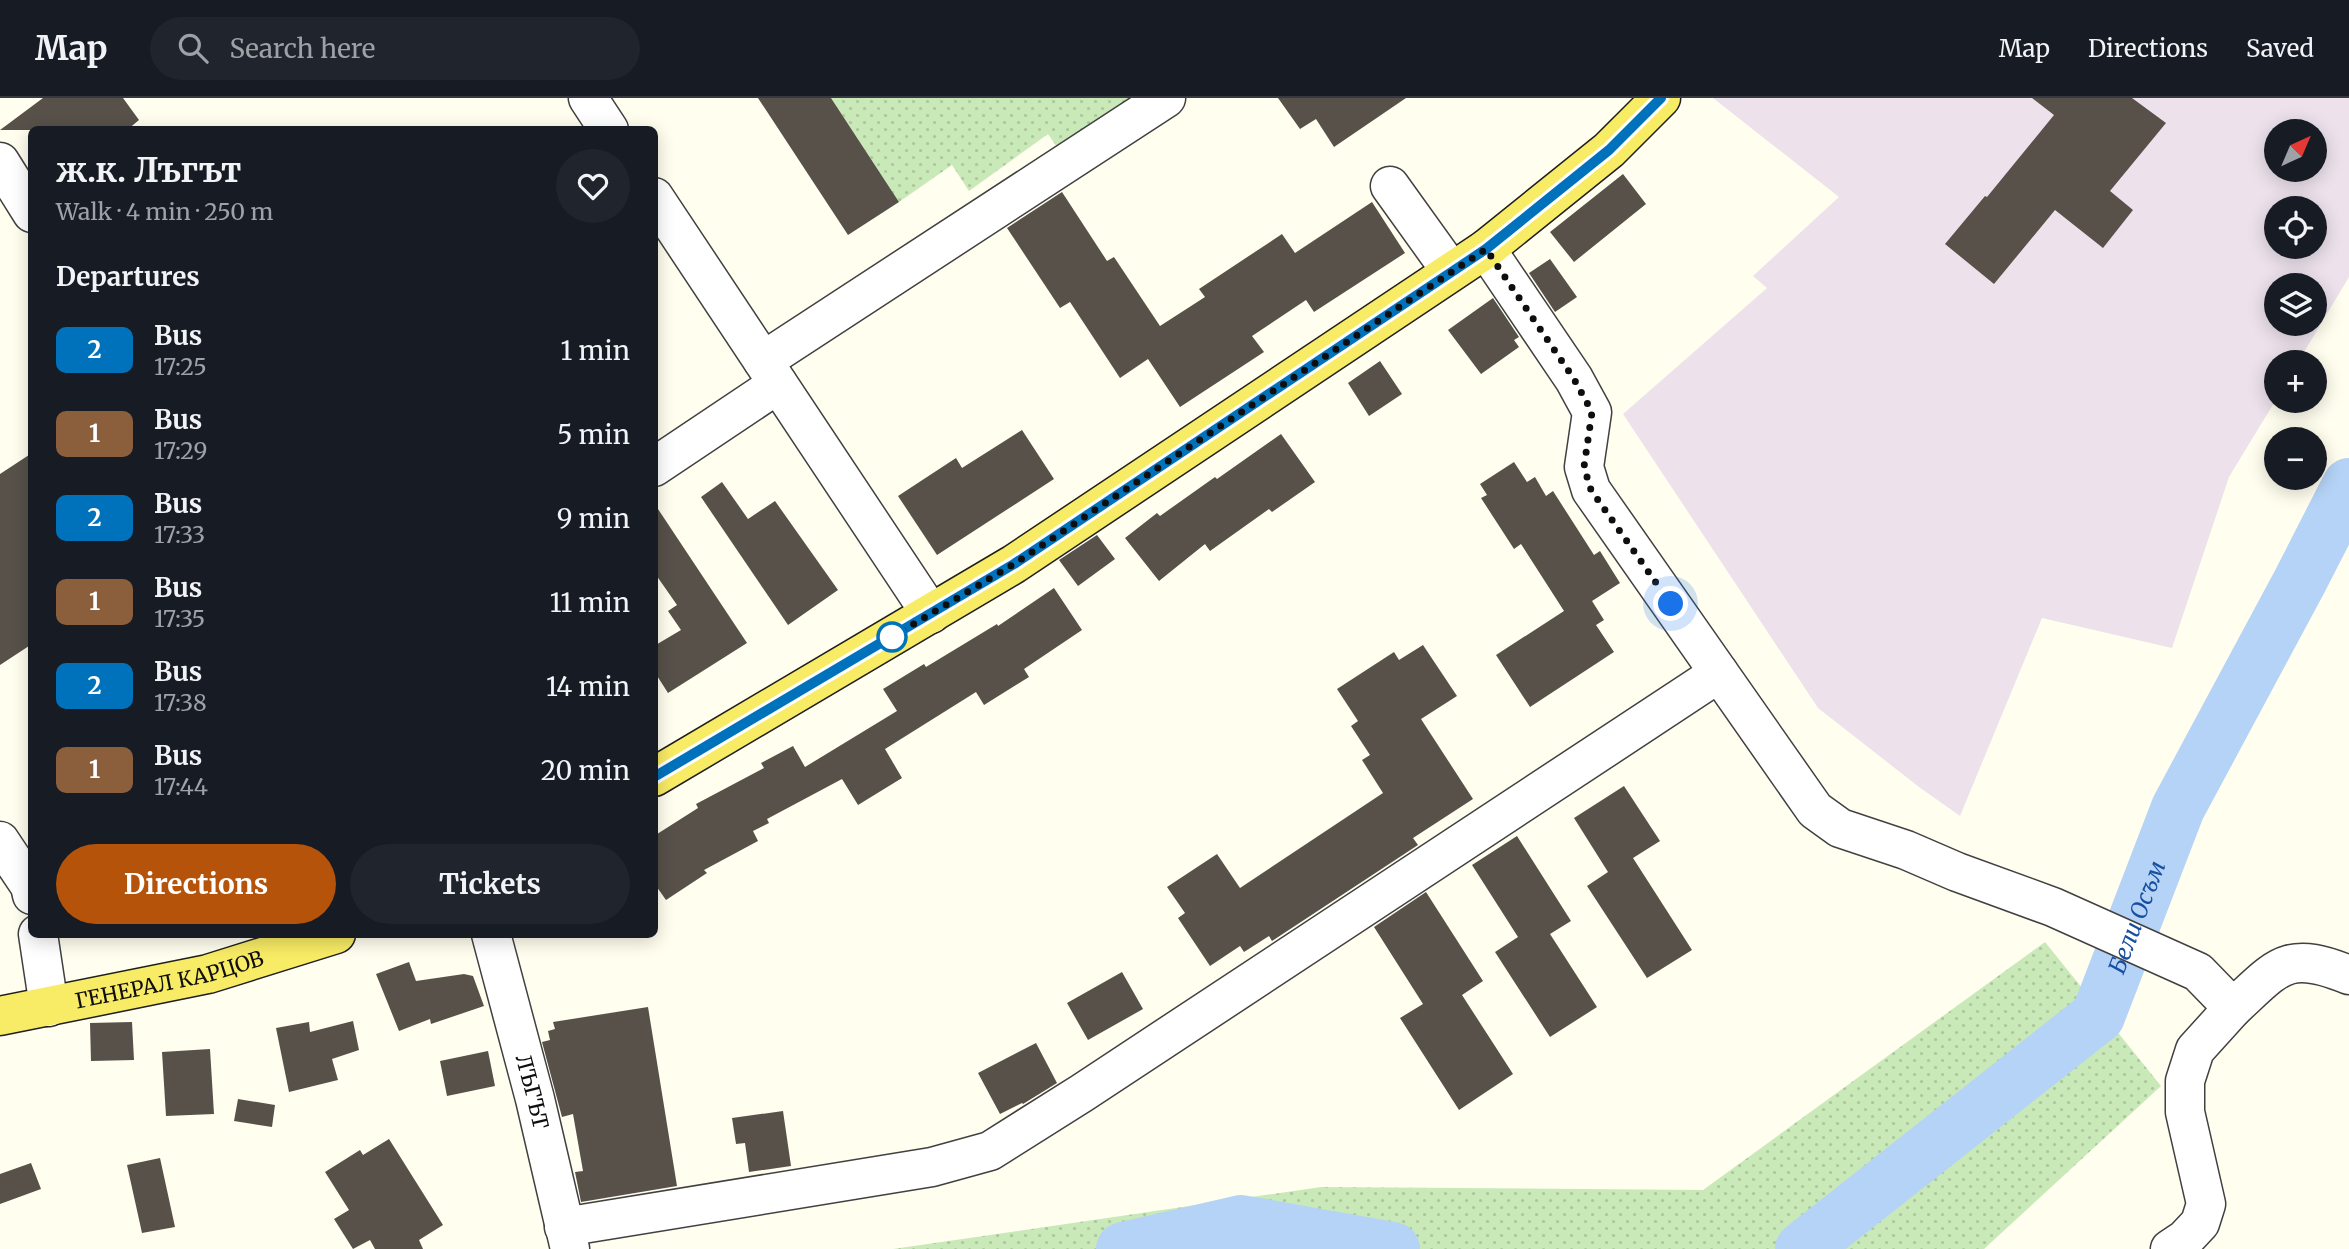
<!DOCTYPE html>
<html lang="en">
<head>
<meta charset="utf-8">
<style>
  body { margin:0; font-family:Merriweather,serif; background:#20242c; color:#f1f3f6; height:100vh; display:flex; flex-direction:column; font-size:26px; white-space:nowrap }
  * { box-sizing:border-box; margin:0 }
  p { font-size:23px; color:#9ea1a6 }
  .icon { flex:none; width:38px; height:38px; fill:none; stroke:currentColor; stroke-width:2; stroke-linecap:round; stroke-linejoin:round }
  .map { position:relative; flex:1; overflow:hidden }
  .side { position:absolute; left:28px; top:28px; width:630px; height:812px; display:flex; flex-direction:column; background:#171b24; border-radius:10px; box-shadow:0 4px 18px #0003 }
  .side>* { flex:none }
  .badge { padding:0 14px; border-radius:10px; font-size:24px; line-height:46px }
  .needle { width:46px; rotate:44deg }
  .controls { position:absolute; left:2264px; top:21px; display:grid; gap:14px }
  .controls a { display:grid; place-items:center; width:63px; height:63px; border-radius:50%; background:#171b24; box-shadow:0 4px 18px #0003; font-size:35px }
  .you { position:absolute; width:35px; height:35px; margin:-18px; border:5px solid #fff; border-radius:50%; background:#1a73e8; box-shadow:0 0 0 10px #1a73e833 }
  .map>.badge { position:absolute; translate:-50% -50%; box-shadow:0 0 0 4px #fff }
  h2 { padding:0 28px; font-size:26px; line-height:63px }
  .round { display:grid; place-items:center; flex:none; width:74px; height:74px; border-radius:37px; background:#20242c }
  .summary { display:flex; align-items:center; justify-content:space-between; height:119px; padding:0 28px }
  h1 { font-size:33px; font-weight:700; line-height:52px }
  .action { display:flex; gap:14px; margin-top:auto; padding:14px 28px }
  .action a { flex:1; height:80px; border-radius:42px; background:#b45309; color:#fff; font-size:28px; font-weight:700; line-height:80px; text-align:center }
  .action a+a { background:#20242c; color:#f1f3f6 }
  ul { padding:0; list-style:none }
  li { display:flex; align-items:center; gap:21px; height:84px; padding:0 28px }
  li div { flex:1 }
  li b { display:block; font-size:26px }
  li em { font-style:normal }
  li .badge { min-width:77px; font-weight:700; text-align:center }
  header { display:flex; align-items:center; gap:42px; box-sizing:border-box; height:98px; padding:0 35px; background:#171b24; border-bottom:2px solid #363941 }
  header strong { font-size:33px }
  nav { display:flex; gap:38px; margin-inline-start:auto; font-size:24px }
  .search { width:490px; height:63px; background:#20242c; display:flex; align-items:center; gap:18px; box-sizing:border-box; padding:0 24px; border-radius:38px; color:#9ea1a6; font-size:26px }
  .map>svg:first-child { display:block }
  .industrial { fill:#ede2ec; fill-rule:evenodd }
  .grass { fill:url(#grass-dots) }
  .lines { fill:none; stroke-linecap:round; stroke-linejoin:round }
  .river { stroke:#b4d3f6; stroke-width:54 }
  .building { fill:#57514a }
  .minor-casing { stroke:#414141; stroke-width:41 }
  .major-casing { stroke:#1f1f1f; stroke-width:41 }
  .minor { stroke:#fff; stroke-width:38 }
  .major { stroke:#f8eb65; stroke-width:38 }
  .line-casing { stroke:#fff; stroke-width:16 }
  .line { stroke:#0072bc; stroke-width:10 }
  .walk { stroke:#0e0e0e; stroke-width:7; stroke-dasharray:0 12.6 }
  .stop-dot { fill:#fff; stroke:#0072bc; stroke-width:3.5 }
  .labels { text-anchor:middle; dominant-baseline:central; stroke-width:7; stroke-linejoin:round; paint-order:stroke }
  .street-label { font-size:21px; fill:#0e0e0e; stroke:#fff }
  .water-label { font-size:23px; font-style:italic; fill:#174fa0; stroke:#fff }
</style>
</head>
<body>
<header>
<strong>Map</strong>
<div class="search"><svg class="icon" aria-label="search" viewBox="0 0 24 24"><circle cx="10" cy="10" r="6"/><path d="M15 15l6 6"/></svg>Search here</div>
<nav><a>Map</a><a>Directions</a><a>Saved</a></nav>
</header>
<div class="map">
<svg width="2349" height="1151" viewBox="0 0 2349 1151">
  <defs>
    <pattern id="grass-dots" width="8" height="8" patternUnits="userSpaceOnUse" patternTransform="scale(1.75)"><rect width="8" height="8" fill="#cae9b8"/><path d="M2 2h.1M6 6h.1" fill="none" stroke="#acc79d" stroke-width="1.8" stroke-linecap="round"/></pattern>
  </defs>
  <rect width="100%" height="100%" fill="#fffeef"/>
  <path class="industrial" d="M 1713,0 L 2349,0 L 2349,179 L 2298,264 L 2277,264 L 2277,300 L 2229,379 L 2172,550 L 2042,520 L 1960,718 L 1919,689 L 1818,610 L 1623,316 L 1767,190 L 1753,178 L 1839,99 ZM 2277,33 L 2315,33 L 2315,72 L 2277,72 ZM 2277,110 L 2315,110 L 2315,149 L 2277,149 ZM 2277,187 L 2315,187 L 2315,226 L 2277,226 Z"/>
  <path class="grass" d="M 831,0 L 1133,0 L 1059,52 L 1048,36 L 969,93 L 952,67 L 899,104 Z
    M 2045,844 L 2161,988 L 1984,1151 L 893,1151 L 1321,1089 L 1703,1092 Z"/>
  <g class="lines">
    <g class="river">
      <path d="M 1123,1151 L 1241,1124 L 1393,1151"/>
      <path id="s1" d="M 1802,1151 L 2098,918 L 2178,710 L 2300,483 L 2349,387"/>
    </g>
  </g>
  <path class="building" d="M 43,0 L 123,0 L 139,22 L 127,32 L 0,32 Z
    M 758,0 L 831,0 L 899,104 L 848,137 Z
    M 1278,0 L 1406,0 L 1334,49 L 1316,21 L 1300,31 Z
    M 2032,0 L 2132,0 L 2166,25 L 2110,93 L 2133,112 L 2103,150 L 2055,112 L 1994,186 L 1945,146 L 1985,98 L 1987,99 L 2054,17 Z
    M 1623,76 L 1646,106 L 1574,164 L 1550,134 Z
    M 1062,94 L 1107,163 L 1114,159 L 1160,228 L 1205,199 L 1199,191 L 1282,136 L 1295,155 L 1372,104 L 1405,155 L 1314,214 L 1306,202 L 1252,238 L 1264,254 L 1180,309 L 1148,261 L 1120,280 L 1070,204 L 1060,210 L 1007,130 Z
    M 1550,161 L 1577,199 L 1555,214 L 1529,175 Z
    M 1493,200 L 1519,239 L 1514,242 L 1519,249 L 1481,276 L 1448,232 Z
    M 1380,263 L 1402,296 L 1369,318 L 1348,285 Z
    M 1022,332 L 1054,381 L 937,457 L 898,398 L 956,360 L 962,370 Z
    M 1281,336 L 1315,384 L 1272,414 L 1269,411 L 1210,453 L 1205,446 L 1159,483 L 1125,440 L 1157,415 L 1160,418 L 1215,379 L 1217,381 Z
    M 32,355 L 32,546 L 0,567 L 0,376 Z
    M 1514,364 L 1527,384 L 1535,379 L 1546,398 L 1553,393 L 1594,457 L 1600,453 L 1620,485 L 1592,503 L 1604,522 L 1596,527 L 1614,554 L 1530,609 L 1496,557 L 1564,513 L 1521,446 L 1514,451 L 1481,400 L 1487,397 L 1480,386 Z
    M 722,384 L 748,421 L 775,403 L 838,492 L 788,527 L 701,399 Z
    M 654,405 L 747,545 L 668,595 L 654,573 L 654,548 L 681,532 L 668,513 L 677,507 L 654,474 Z
    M 1097,437 L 1115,461 L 1078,488 L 1059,462 Z
    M 1054,490 L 1082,532 L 1024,571 L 1029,579 L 984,607 L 976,594 L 885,651 L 902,680 L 858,707 L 842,681 L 767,721 L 769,725 L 753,733 L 758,743 L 704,772 L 707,775 L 666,802 L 654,785 L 654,738 L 698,710 L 696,706 L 764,670 L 761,665 L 793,648 L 805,669 L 897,613 L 883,591 L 924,566 L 926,569 L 997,526 L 998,528 Z
    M 1423,547 L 1457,598 L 1421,621 L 1473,701 L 1413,740 L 1418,747 L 1272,843 L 1269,838 L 1244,854 L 1240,848 L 1210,868 L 1178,820 L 1185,815 L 1167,789 L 1217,756 L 1240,790 L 1383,695 L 1362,662 L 1370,657 L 1351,628 L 1358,623 L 1337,591 L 1394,554 L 1399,562 Z
    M 1624,688 L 1660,743 L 1633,760 L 1692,852 L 1647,880 L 1587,788 L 1608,774 L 1574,720 Z
    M 1517,738 L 1571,823 L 1550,836 L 1597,909 L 1550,939 L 1495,854 L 1518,839 L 1472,767 Z
    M 1426,794 L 1483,883 L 1462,897 L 1513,976 L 1459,1012 L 1400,920 L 1423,906 L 1374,829 Z
    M 409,864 L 416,883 L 464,876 L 473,878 L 484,908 L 431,926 L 430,921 L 399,933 L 376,876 Z
    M 1122,874 L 1143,911 L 1088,942 L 1067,905 Z
    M 648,909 L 677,1088 L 581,1104 L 575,1074 L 583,1073 L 573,1016 L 562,1019 L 542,944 L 550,942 L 548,933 L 555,931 L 553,924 Z
    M 353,923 L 359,952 L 332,961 L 338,982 L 289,994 L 276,930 L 309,924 L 310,934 Z
    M 132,924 L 134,962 L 91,963 L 90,925 Z
    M 1036,945 L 1057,985 L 1023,1006 L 1022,1005 L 1000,1016 L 978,975 Z
    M 210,951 L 214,1016 L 166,1018 L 162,954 Z
    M 488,953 L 495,988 L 447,998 L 440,963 Z
    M 238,1001 L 275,1007 L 272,1029 L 234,1023 Z
    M 783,1013 L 791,1068 L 749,1074 L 745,1045 L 736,1046 L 732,1020 Z
    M 389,1041 L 443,1127 L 419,1142 L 423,1151 L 375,1151 L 370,1142 L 353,1151 L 334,1121 L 349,1112 L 325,1074 L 360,1052 L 363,1057 Z
    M 160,1060 L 175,1129 L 142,1135 L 127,1067 Z
    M 31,1065 L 41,1091 L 0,1106 L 0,1076 Z"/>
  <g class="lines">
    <defs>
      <g id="minor">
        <path d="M 588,0 L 609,32"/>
        <path d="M 0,64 L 32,115"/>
        <path d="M 1390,88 L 1451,173"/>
        <path d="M 654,99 L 931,516"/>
        <path d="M 1486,151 L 1574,281 L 1592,314 L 1584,369 L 1591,392 L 1815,712 L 1840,730 L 1906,752 L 1957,774 L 2053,809 L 2198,874 L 2233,910 L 2195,952 L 2185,983 L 2185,1014 L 2206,1106 L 2200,1125 L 2185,1141 L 2170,1151"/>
        <path d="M 763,263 L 1166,0"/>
        <path d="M 654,369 L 778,286"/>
        <path d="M 0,743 L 30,788 L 32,797"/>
        <path d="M 38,836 L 49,909"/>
        <path id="s2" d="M 491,836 L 535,1001 L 570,1151"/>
        <path d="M 2233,910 C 2278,869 2286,851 2349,877"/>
        <path d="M 564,1129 L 932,1069 L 990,1053 L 1082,995 L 1719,575"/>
      </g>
      <g id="major">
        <path d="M 654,679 L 1014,466 L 1486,151 L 1609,52 L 1661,0"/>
        <path id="s3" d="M 0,918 L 208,876 L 336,836"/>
      </g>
    </defs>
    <use href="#minor" class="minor-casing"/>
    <use href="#major" class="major-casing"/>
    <use href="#minor" class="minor"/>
    <use href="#major" class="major"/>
  </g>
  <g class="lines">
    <defs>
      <path id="line" d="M 654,679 L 1014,466 L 1486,151 L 1609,52 L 1661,0"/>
    </defs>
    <use href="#line" class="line-casing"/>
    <use href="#line" class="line"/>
    <path class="walk" d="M 892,539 L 1014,466 L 1486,151 L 1574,281 L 1592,314 L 1584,369 L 1591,392 L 1671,506"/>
  </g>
  <circle class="stop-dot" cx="892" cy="539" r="14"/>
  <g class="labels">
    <g class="street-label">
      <text stroke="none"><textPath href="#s3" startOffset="173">ГЕНЕРАЛ КАРЦОВ</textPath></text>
      <text stroke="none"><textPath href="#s2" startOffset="163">ЛЪГЪТ</textPath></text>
    </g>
    <g class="water-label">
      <text stroke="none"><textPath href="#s1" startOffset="483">Бели Осъм</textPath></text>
    </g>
  </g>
</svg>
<div class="controls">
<a><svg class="needle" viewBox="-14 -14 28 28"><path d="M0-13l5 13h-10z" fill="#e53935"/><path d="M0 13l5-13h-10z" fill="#9ea1a6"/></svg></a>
<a><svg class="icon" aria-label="locate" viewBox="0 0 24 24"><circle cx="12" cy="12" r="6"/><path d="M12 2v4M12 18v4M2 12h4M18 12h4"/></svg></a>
<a><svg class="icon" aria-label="layers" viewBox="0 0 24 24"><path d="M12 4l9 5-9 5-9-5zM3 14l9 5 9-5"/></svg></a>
<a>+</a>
<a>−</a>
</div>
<div class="you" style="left:1671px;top:506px"></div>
<section class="side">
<div class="summary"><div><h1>ж.к. Лъгът</h1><p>Walk · 4 min · 250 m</p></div><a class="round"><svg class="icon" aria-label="heart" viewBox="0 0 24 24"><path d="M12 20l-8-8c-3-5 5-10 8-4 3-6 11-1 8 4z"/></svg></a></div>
<h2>Departures</h2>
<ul>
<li><span class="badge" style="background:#0072bc;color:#fff">2</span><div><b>Bus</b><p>17:25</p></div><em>1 min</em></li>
<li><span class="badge" style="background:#8b5e3c;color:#fff">1</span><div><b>Bus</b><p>17:29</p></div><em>5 min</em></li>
<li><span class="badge" style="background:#0072bc;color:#fff">2</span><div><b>Bus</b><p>17:33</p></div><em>9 min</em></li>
<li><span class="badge" style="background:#8b5e3c;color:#fff">1</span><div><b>Bus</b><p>17:35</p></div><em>11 min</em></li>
<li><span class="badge" style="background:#0072bc;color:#fff">2</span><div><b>Bus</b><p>17:38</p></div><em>14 min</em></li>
<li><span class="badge" style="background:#8b5e3c;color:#fff">1</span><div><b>Bus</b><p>17:44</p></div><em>20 min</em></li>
</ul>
<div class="action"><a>Directions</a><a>Tickets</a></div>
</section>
</div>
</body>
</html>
